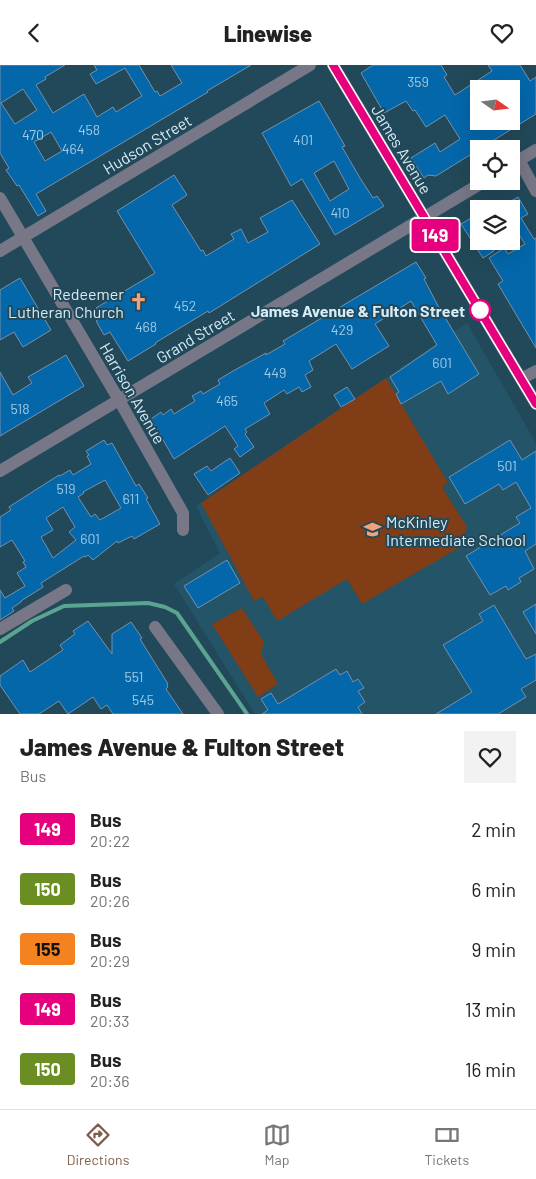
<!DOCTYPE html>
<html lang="en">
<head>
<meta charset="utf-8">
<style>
  body { margin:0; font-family:Barlow,sans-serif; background:#f2f2f2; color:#222; height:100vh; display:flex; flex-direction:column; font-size:19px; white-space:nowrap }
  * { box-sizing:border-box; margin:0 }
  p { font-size:16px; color:#767676 }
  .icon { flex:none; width:28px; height:28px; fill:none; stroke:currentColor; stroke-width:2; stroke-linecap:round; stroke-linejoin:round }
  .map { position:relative; height:649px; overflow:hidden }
  .sheet { display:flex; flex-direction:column; background:#fff; flex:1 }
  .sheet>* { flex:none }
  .badge { padding:0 10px; border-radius:4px; font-size:18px; line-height:32px }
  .needle { width:32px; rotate:104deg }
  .controls { position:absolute; left:470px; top:15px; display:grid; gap:10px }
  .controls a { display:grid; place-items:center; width:50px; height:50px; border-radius:0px; background:#fff; box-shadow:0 5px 20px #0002; font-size:25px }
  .map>.badge { position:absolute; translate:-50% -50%; box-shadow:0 0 0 2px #fff }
  .round { display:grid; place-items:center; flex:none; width:52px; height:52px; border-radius:0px; background:#f2f2f2 }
  .overview { display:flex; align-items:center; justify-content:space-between; height:85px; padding:0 20px }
  h1 { font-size:24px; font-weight:800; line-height:38px }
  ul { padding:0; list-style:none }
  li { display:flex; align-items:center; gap:15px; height:60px; padding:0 20px }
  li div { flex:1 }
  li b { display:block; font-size:19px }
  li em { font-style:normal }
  li .badge { min-width:55px; font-weight:700; text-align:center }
  header { display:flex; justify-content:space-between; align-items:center; height:65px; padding:0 20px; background:#fff; font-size:22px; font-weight:800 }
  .tab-bar { display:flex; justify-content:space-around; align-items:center; height:70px; border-top:1px solid #e0e0e0; background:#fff; font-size:14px; color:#767676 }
  .tab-bar a { display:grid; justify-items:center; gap:2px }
  .tab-bar .current { color:#7f5c4a }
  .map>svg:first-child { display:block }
  .built { fill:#235468 }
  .green { fill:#813d16 }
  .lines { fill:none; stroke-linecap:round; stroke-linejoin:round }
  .stream { stroke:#5ba492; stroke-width:4 }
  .building { fill:#0467aa; stroke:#7591ad; fill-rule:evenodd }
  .minor { stroke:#787787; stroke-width:12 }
  .line-casing { stroke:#fff; stroke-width:11 }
  .line { stroke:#e6007e; stroke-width:8 }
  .stop-dot { fill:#fff; stroke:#e6007e; stroke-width:2.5 }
  .labels { text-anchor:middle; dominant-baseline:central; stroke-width:4; stroke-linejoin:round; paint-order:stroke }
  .number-label { font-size:14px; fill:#a2cbe3 }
  .street-label { font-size:16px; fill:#d7ecf6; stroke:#224959 }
  .poi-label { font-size:16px; fill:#d7ecf6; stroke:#224959; text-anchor:end }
  .stop-label { font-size:16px; font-weight:bold; fill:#d7ecf6; stroke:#224959; text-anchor:end }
</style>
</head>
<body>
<header><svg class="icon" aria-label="back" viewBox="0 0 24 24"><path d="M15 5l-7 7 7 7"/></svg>Linewise<svg class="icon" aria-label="heart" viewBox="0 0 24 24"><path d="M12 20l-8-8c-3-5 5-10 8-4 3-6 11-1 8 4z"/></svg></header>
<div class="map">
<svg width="536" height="649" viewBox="0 0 536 649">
  <rect width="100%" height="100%" fill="#224959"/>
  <path class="built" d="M 467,258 L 536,378 L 536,649 L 255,649 L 174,519 L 220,488 L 196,441 Z"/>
  <path class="green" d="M 386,313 L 448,418 L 442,422 L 467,462 L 462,481 L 362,539 L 347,514 L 277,556 L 263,532 L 254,536 L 201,438 Z
    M 242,543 L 264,577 L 261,589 L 278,619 L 258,632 L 212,559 Z"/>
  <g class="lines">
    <path class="stream" d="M 0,577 L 32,556 L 64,541 L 148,538 L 165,542 L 177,548 L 247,649"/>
  </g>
  <path class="building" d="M 0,0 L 65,0 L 45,12 L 46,14 L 36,20 L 53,48 L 84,29 L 97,52 L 113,42 L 116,47 L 142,31 L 125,3 L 96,19 L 90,9 L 97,5 L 94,0 L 139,0 L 155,27 L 157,26 L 160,31 L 182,18 L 171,0 L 251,0 L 207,26 L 208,27 L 36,129 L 46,146 L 38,151 L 19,120 L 17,121 L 6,105 L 9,103 L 0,88 ZM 23,24 L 37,45 L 15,59 L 1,38 ZM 51,67 L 62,86 L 45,96 L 34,77 Z
    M 373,0 L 441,0 L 447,10 L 444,12 L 455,30 L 492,6 L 488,0 L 520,0 L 530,16 L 536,12 L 536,49 L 436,111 L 428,110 L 424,113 L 411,93 L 435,78 L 440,87 L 460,74 L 445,50 L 426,62 L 415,45 L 413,46 L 406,36 L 384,48 L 361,8 ZM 479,24 L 511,24 L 511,56 L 479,56 Z
    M 319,36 L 345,81 L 342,82 L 360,113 L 373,133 L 377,131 L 384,141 L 335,170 L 302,114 L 291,121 L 262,68 ZM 334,96 L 349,124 L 330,136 L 314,108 Z
    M 174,110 L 187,130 L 172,140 L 201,186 L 203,185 L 206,191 L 234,174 L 231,169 L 241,164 L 248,178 L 268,167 L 260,153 L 292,135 L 320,179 L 209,248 L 208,246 L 155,278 L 156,279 L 128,296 L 110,267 L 104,270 L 96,256 L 98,255 L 95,251 L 100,248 L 96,243 L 155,208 L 117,146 Z
    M 518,132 L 528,149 L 521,153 L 534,174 L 536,173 L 536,283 L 498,219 L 503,216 L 489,193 L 504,183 L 508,189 L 525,179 L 512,159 L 511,159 L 511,136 Z
    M 473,152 L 479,161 L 479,176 L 488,176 L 494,186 L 483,193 L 461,159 Z
    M 416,197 L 426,213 L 424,214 L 437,239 L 479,309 L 448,329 L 441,316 L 401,339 L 396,329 L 399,327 L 390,312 L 437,280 L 411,236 L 375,259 L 389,281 L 352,304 L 336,279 L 309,296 L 313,305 L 305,310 L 311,322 L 302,327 L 299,322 L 287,329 L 284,325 L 264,338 L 270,349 L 245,364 L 247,367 L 245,369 L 254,382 L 240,392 L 234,384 L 238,381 L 225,361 L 174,394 L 151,354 L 161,347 L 163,350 L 171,344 L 174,349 L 195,336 L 192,331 L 201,326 L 203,329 L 220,319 L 218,315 L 233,306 L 266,288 L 266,290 L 285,279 L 283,276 Z
    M 20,213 L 51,265 L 23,282 L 14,267 L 0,275 L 0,225 Z
    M 66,290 L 84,321 L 0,371 L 0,307 L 13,330 L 32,318 L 28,312 Z
    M 347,322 L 355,334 L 341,342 L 334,330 Z
    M 104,375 L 107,380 L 112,378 L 136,421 L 139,419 L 148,433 L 146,434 L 160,459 L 134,474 L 132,471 L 118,478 L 117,476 L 93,495 L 88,490 L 85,492 L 84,491 L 41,518 L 43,522 L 21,536 L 21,537 L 12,543 L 14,546 L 0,555 L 0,525 L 5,533 L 25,521 L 17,508 L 26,502 L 23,497 L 25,496 L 12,475 L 0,482 L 0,452 L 11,445 L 9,442 L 12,440 L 59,410 L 60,411 L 70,405 L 73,410 L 91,399 L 87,391 L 89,390 L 86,386 ZM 105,415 L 121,443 L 100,455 L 95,449 L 91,452 L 78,432 L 84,428 L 83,427 ZM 63,442 L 75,462 L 69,467 L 76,475 L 53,493 L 41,472 L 53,465 L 46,453 Z
    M 510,375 L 522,395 L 536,386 L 536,479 L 525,486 L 534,504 L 519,513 L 521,517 L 508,525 L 506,521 L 490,530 L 466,491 L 520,458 L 516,452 L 531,443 L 516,417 L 503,425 L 499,419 L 465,439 L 449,412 Z
    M 230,393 L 240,408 L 208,430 L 194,409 L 207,401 L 211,406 Z
    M 227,495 L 240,518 L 198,543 L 184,521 Z
    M 536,539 L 536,569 L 523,547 Z
    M 494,540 L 526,594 L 536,589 L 536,615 L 521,624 L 526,632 L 498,649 L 436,649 L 472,627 L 443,580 L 483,556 L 479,549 Z
    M 88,556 L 112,589 L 112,569 L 131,557 L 142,573 L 140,574 L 168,619 L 167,620 L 168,622 L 166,624 L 183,649 L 113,649 L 107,640 L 101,644 L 93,632 L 68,649 L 59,636 L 39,649 L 20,649 L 0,620 L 0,611 L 23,595 L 30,607 L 63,585 L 60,580 L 75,569 L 73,566 Z
    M 336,604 L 340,610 L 347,606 L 353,617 L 358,614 L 364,623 L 358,626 L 365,637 L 358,642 L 362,649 L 262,649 L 268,645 L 261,634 L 271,628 L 278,639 Z"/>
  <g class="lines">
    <path class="minor" d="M 333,0 L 536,339
      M 519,95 L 536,126
      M 511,100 L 536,85
      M 0,133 L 119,335 L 183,448 L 183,465
      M 0,186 L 310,0
      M 521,314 L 536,306
      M 0,406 L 485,116
      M 155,562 L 218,649
      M 0,564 L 66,525"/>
  </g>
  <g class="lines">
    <defs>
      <path id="line" d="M 333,0 L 536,339"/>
    </defs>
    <use href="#line" class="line-casing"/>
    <use href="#line" class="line"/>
  </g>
  <defs>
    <symbol id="church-bare" viewBox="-9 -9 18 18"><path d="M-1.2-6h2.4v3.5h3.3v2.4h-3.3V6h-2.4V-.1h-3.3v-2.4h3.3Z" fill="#f0a27a" stroke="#224959" stroke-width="2.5" paint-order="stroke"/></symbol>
    <symbol id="school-bare" viewBox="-9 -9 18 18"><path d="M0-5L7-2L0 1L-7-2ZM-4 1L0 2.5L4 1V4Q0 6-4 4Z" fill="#f0a27a" stroke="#224959" stroke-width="2.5" paint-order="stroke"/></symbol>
  </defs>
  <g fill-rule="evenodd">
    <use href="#church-bare" x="126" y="224" width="25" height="25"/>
    <use href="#school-bare" x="360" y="452" width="25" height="25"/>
  </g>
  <circle class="stop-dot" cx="480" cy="245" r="10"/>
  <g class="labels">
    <g class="number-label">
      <text x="418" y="16">359</text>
      <text x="89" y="64">458</text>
      <text x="33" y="69">470</text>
      <text x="303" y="74">401</text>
      <text x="73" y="83">464</text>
      <text x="340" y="147">410</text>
      <text x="185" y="240">452</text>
      <text x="146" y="261">468</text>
      <text x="342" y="264">429</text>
      <text x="442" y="297">601</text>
      <text x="275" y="307">449</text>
      <text x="227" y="335">465</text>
      <text x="20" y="343">518</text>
      <text x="507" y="400">501</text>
      <text x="66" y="423">519</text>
      <text x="131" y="433">611</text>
      <text x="90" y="473">601</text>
      <text x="134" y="611">551</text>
      <text x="143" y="634">545</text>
    </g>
    <g class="street-label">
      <text transform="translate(147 79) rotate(-31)">Hudson Street</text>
      <text transform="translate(402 84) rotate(59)">James Avenue</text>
      <text transform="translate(195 271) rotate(-31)">Grand Street</text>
      <text transform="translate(133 328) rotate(60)">Harrison Avenue</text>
    </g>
    <g class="poi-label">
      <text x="124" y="228">Redeemer<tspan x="124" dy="18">Lutheran Church</tspan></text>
      <text x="386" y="456" text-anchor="start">McKinley<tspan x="386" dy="18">Intermediate School</tspan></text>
    </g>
    <g class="stop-label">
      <text x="465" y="245">James Avenue &amp; Fulton Street</text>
    </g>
  </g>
</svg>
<div class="controls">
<a><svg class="needle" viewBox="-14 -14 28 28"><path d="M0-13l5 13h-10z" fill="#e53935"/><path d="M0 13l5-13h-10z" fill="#767676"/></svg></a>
<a><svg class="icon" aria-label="locate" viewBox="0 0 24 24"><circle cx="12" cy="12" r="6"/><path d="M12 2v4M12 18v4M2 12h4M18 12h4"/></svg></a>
<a><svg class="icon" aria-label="layers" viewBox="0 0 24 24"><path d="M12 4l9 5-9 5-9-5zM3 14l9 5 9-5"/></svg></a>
</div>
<b class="badge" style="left:435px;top:170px;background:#e6007e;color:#fff">149</b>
</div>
<section class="sheet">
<div class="overview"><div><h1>James Avenue &amp; Fulton Street</h1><p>Bus</p></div><a class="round"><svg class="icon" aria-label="heart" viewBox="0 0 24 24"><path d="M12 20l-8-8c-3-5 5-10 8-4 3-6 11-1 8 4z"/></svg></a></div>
<ul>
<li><span class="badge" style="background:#e6007e;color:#fff">149</span><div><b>Bus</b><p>20:22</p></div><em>2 min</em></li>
<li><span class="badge" style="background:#6b8e23;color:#fff">150</span><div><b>Bus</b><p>20:26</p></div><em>6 min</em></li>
<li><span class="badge" style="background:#f58220;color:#111">155</span><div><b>Bus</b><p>20:29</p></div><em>9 min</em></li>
<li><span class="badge" style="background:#e6007e;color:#fff">149</span><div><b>Bus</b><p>20:33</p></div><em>13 min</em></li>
<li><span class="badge" style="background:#6b8e23;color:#fff">150</span><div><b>Bus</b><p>20:36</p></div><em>16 min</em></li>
</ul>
</section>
<nav class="tab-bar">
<a class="current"><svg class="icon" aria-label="directions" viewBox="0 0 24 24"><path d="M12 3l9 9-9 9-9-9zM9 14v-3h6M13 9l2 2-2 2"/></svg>Directions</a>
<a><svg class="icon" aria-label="map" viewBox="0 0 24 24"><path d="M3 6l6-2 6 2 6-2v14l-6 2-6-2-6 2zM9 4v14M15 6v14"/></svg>Map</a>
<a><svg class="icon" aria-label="tickets" viewBox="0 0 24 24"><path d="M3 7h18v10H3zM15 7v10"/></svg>Tickets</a>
</nav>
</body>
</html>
